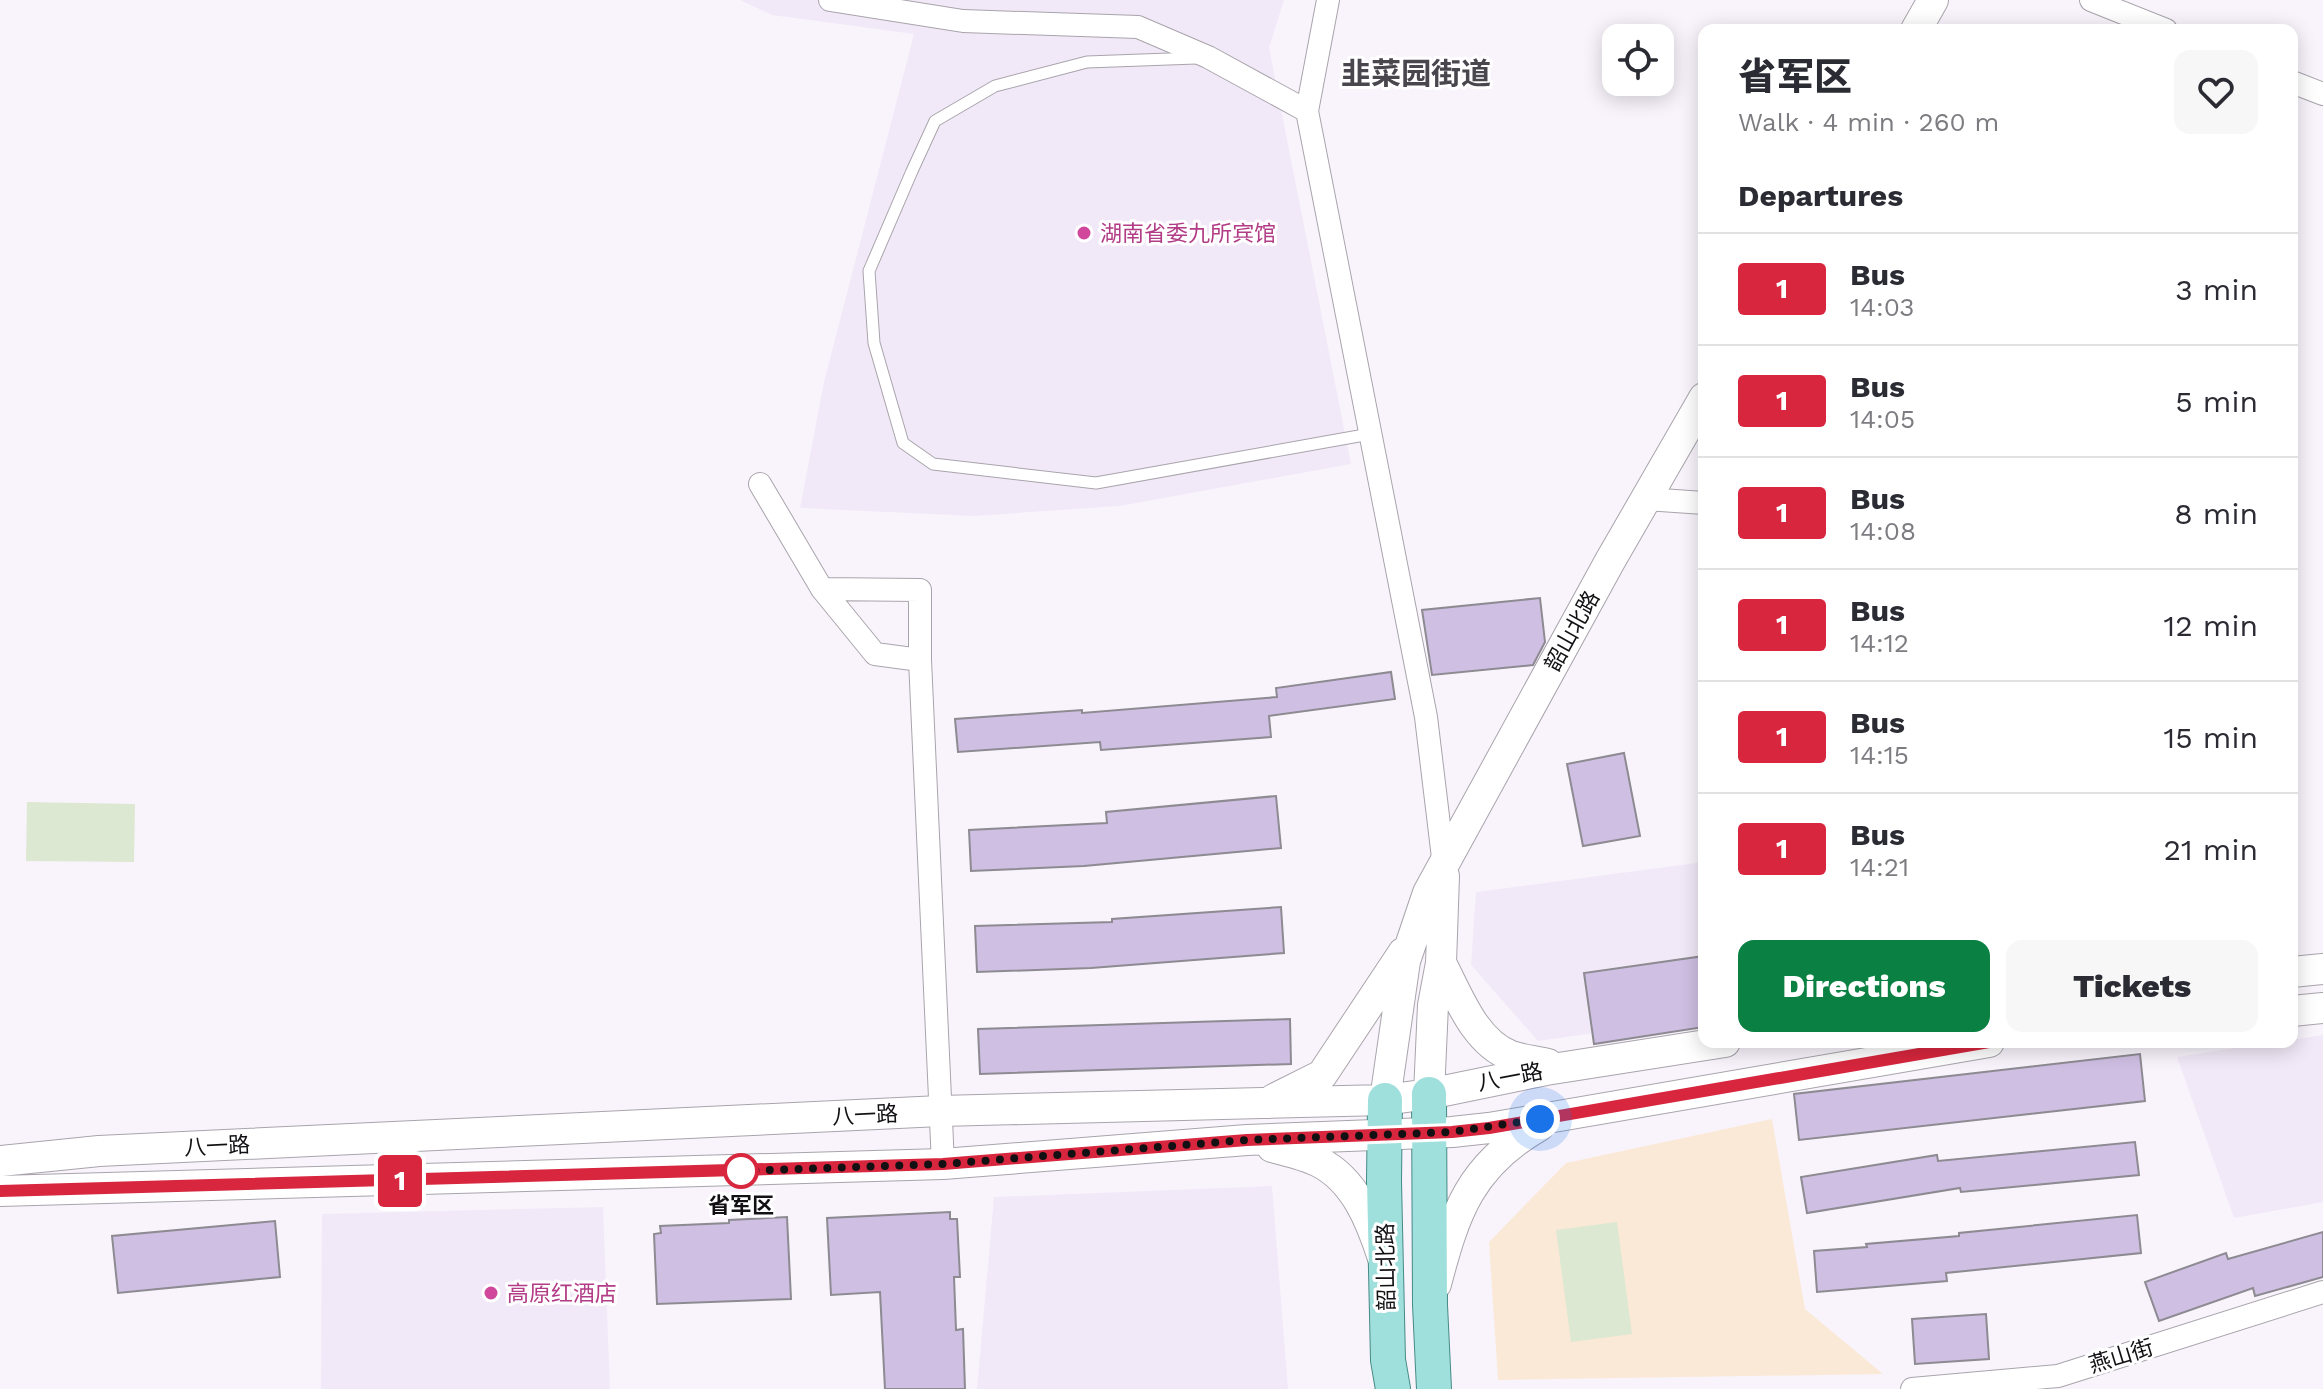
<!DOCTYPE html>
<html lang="en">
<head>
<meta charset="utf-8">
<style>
  body { margin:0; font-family:"Work Sans","Noto Sans SC",sans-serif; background:#f7f7f7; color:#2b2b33; height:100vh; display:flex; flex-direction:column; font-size:30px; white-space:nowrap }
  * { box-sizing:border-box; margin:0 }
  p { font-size:26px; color:#7c7c81 }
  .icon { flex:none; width:44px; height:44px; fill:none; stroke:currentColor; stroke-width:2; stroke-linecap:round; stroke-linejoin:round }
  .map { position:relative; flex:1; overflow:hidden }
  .sheet { position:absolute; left:1698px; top:24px; width:600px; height:1024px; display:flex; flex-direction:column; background:#fff; border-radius:16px; box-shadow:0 4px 20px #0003 }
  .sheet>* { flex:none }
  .badge { padding:0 16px; border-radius:6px; font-size:28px; line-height:52px }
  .tools { position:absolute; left:1602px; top:24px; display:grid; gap:16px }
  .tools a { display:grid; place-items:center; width:72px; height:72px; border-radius:16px; background:#fff; box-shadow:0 4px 20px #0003; font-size:40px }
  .you { position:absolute; width:40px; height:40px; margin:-20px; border:6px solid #fff; border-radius:50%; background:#1a73e8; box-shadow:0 0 0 12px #1a73e833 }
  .map>.badge { position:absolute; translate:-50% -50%; box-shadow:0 0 0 4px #fff }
  h2 { padding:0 40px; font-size:30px; line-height:72px }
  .round { display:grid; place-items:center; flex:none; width:84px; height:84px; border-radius:16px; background:#f7f7f7 }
  .head { display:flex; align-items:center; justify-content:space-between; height:136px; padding:0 40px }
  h1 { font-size:38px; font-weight:800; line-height:60px }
  .action { display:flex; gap:16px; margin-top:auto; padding:16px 40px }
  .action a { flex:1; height:92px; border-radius:16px; background:#0b8043; color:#fff; font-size:32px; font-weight:800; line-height:92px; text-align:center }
  .action a+a { background:#f7f7f7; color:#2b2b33 }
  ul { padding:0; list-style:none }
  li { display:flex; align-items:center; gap:24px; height:112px; padding:0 40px; border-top:2px solid #e1e1e2 }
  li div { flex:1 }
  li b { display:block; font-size:30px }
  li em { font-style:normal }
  li .badge { min-width:88px; font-weight:700; text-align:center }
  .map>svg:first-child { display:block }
  .built { fill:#f2e9f8 }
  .education { fill:#fae9d7 }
  .green { fill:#dce8d1 }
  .building { fill:#cfbfe3; stroke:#8d8a92; stroke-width:2 }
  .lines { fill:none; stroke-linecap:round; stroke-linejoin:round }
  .lane-casing { stroke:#a9a4ac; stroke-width:13 }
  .street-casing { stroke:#a9a4ac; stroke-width:24 }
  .secondary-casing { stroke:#a9a4ac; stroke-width:32 }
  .primary-casing { stroke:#458a87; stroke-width:36 }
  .lane { stroke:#fff; stroke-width:11 }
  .street { stroke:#fff; stroke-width:22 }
  .secondary { stroke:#fff; stroke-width:30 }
  .primary { stroke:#a0e0dc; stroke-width:34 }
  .line-casing { stroke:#fff; stroke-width:18 }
  .line { stroke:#d7263d; stroke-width:12 }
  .walk { stroke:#121013; stroke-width:8; stroke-dasharray:0 14.4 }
  .hotel-dot { fill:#d1479c; stroke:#fff; stroke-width:3 }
  .stop-dot { fill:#fff; stroke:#d7263d; stroke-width:4 }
  .labels { text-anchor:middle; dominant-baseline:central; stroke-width:6; stroke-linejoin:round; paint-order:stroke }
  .hotel-label { font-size:22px; fill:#b23c85; stroke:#fff; text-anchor:start }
  .street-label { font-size:22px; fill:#121013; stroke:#fff }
  .stop-label { font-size:22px; font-weight:bold; fill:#121013; stroke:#fff }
  .district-label { font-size:30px; font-weight:bold; fill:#4a464d; stroke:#fff }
</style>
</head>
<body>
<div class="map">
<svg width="2323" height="1389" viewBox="0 0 2323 1389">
  <rect width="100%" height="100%" fill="#f9f4fc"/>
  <path class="built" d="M 740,0 L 1284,0 L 1269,48 L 1351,464 L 1120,506 L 974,516 L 800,508 L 824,382 L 914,34 L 772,15 Z
    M 1704,862 L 1704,1017 L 1538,1041 L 1471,965 L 1476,892 Z
    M 2323,1035 L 2323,1202 L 2234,1218 L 2177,1057 L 2275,1042 L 2292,1042 L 2292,1040 Z
    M 1272,1186 L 1288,1389 L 977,1389 L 994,1197 Z
    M 603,1207 L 610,1389 L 321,1389 L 322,1214 Z"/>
  <path class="education" d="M 1772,1119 L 1805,1309 L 1883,1374 L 1498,1380 L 1489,1242 L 1566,1163 Z"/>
  <path class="green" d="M 27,802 L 135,804 L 134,862 L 26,861 Z
    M 1617,1222 L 1632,1334 L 1571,1342 L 1556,1230 Z"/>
  <path class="building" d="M 1540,598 L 1545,642 L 1533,665 L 1432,675 L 1422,610 Z
    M 1391,672 L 1395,699 L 1269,716 L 1271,737 L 1101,750 L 1100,742 L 958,752 L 955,719 L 1082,710 L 1082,713 L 1277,697 L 1276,688 Z
    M 1624,753 L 1640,836 L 1583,846 L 1567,764 Z
    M 1276,796 L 1281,848 L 1084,866 L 971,871 L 969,830 L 1107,823 L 1106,812 Z
    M 1281,907 L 1284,953 L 1091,968 L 977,972 L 975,926 L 1112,922 L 1112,919 Z
    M 1704,956 L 1704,1027 L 1594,1044 L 1584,973 Z
    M 1290,1019 L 1291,1064 L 980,1074 L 978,1029 Z
    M 2140,1054 L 2145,1101 L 1799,1140 L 1794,1094 Z
    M 2135,1142 L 2139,1175 L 1961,1192 L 1960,1188 L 1807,1213 L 1801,1177 L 1937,1155 L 1938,1161 Z
    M 950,1212 L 950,1219 L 957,1219 L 960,1277 L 954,1277 L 956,1330 L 963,1329 L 965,1389 L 885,1389 L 880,1292 L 831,1295 L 827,1218 Z
    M 2137,1215 L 2141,1253 L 1946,1273 L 1947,1281 L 1817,1292 L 1814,1251 L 1867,1247 L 1866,1244 L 1959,1236 L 1959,1233 Z
    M 787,1217 L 791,1299 L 657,1304 L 654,1234 L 661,1233 L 660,1226 L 729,1223 L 729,1220 Z
    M 275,1221 L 280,1277 L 118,1293 L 112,1236 Z
    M 2323,1232 L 2323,1277 L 2255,1296 L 2253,1288 L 2159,1321 L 2145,1282 L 2226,1253 L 2228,1259 Z
    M 1986,1314 L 1989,1359 L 1915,1364 L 1912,1319 Z"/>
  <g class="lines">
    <defs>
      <path id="lane" d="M 1196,58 L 1087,62 L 995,86 L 935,121 L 912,171 L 869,271 L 874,343 L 903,443 L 933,464 L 1096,483 L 1370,434"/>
      <path id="street" d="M 830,0 L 963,21 L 1138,27 L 1208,57 L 1307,111
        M 1328,0 L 1307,111 L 1426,717 L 1444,866
        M 2091,0 L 2166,30
        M 2292,82 L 2323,94
        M 760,484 L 822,589 L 875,654 L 920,660
        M 1646,499 L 1704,503
        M 822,589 L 920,590 L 920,660 L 943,1164
        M 1912,1389 L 2058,1376 L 2323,1292"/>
      <path id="secondary" d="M 1916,30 L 1933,0
        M 1441,963 C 1458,995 1474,1042 1511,1056 C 1523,1060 1536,1061 1548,1064
        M 2292,972 L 2323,969
        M 2292,1011 L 2323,1008
        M 1429,1094 L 1433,1005 L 1441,963 L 1444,876
        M 1274,1099 L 1322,1075 L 1403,953
        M 1385,1100 L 1405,961 L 1428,893 L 1610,561 L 1704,398
        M 1272,1147 C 1287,1151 1305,1155 1319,1162 C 1355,1180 1371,1221 1383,1258
        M 0,1161 L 99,1151 L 940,1111 L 1385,1100 L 1429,1094 L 1546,1070 L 1725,1042
        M 0,1191 L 943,1164 L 1247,1140 L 1452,1132 L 1489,1128 L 1989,1042
        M 1436,1284 C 1455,1211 1471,1165 1539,1126"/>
      <path id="primary" d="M 1429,1094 L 1430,1305 L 1434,1389
        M 1385,1100 L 1384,1181 L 1388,1360 L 1393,1389"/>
    </defs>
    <use href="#lane" class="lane-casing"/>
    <use href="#street" class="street-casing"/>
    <use href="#secondary" class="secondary-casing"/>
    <use href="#primary" class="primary-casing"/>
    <use href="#lane" class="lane"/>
    <use href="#street" class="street"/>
    <use href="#secondary" class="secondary"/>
    <use href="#primary" class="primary"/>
  </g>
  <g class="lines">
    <defs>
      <path id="line" d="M 0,1191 L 943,1164 L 1247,1140 L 1452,1132 L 1489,1128 L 1989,1042"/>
    </defs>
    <use href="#line" class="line-casing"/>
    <use href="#line" class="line"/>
    <path class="walk" d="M 741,1171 L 943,1164 L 1247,1140 L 1452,1132 L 1540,1119"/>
  </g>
  <g class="hotel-dot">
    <circle cx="1084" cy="233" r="8"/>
    <circle cx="491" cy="1293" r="8"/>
  </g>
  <circle class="stop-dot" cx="741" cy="1171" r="16"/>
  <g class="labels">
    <g class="hotel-label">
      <text x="1100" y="233">湖南省委九所宾馆</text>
      <text x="507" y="1293">高原红酒店</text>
    </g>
    <g class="street-label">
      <text transform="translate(1572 631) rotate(-61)">韶山北路</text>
      <text transform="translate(1510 1077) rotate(-11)">八一路</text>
      <text transform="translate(865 1115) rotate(-3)">八一路</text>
      <text transform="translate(217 1146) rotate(-3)">八一路</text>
      <text transform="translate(1386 1267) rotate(-91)">韶山北路</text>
      <text transform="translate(2121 1356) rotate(-17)">燕山街</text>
    </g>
    <g class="stop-label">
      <text x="741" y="1205">省军区</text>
    </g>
    <g class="district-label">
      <text x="1416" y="73">韭菜园街道</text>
    </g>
  </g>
</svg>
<div class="tools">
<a><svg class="icon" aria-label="locate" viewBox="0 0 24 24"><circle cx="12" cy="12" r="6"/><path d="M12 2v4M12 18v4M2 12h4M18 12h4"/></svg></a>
</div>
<div class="you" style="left:1540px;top:1119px"></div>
<b class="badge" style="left:400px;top:1181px;background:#d7263d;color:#fff">1</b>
<section class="sheet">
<div class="head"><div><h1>省军区</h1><p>Walk · 4 min · 260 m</p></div><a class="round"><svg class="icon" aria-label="heart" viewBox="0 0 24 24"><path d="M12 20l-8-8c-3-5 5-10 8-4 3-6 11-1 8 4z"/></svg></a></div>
<h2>Departures</h2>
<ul>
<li><span class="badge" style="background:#d7263d;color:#fff">1</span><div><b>Bus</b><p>14:03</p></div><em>3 min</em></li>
<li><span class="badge" style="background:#d7263d;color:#fff">1</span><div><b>Bus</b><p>14:05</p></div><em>5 min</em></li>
<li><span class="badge" style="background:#d7263d;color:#fff">1</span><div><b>Bus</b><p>14:08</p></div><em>8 min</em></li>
<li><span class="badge" style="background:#d7263d;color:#fff">1</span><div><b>Bus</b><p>14:12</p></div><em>12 min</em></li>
<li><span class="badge" style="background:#d7263d;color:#fff">1</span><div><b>Bus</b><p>14:15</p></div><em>15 min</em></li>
<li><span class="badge" style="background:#d7263d;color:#fff">1</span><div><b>Bus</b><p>14:21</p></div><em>21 min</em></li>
</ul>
<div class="action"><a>Directions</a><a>Tickets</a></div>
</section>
</div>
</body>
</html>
